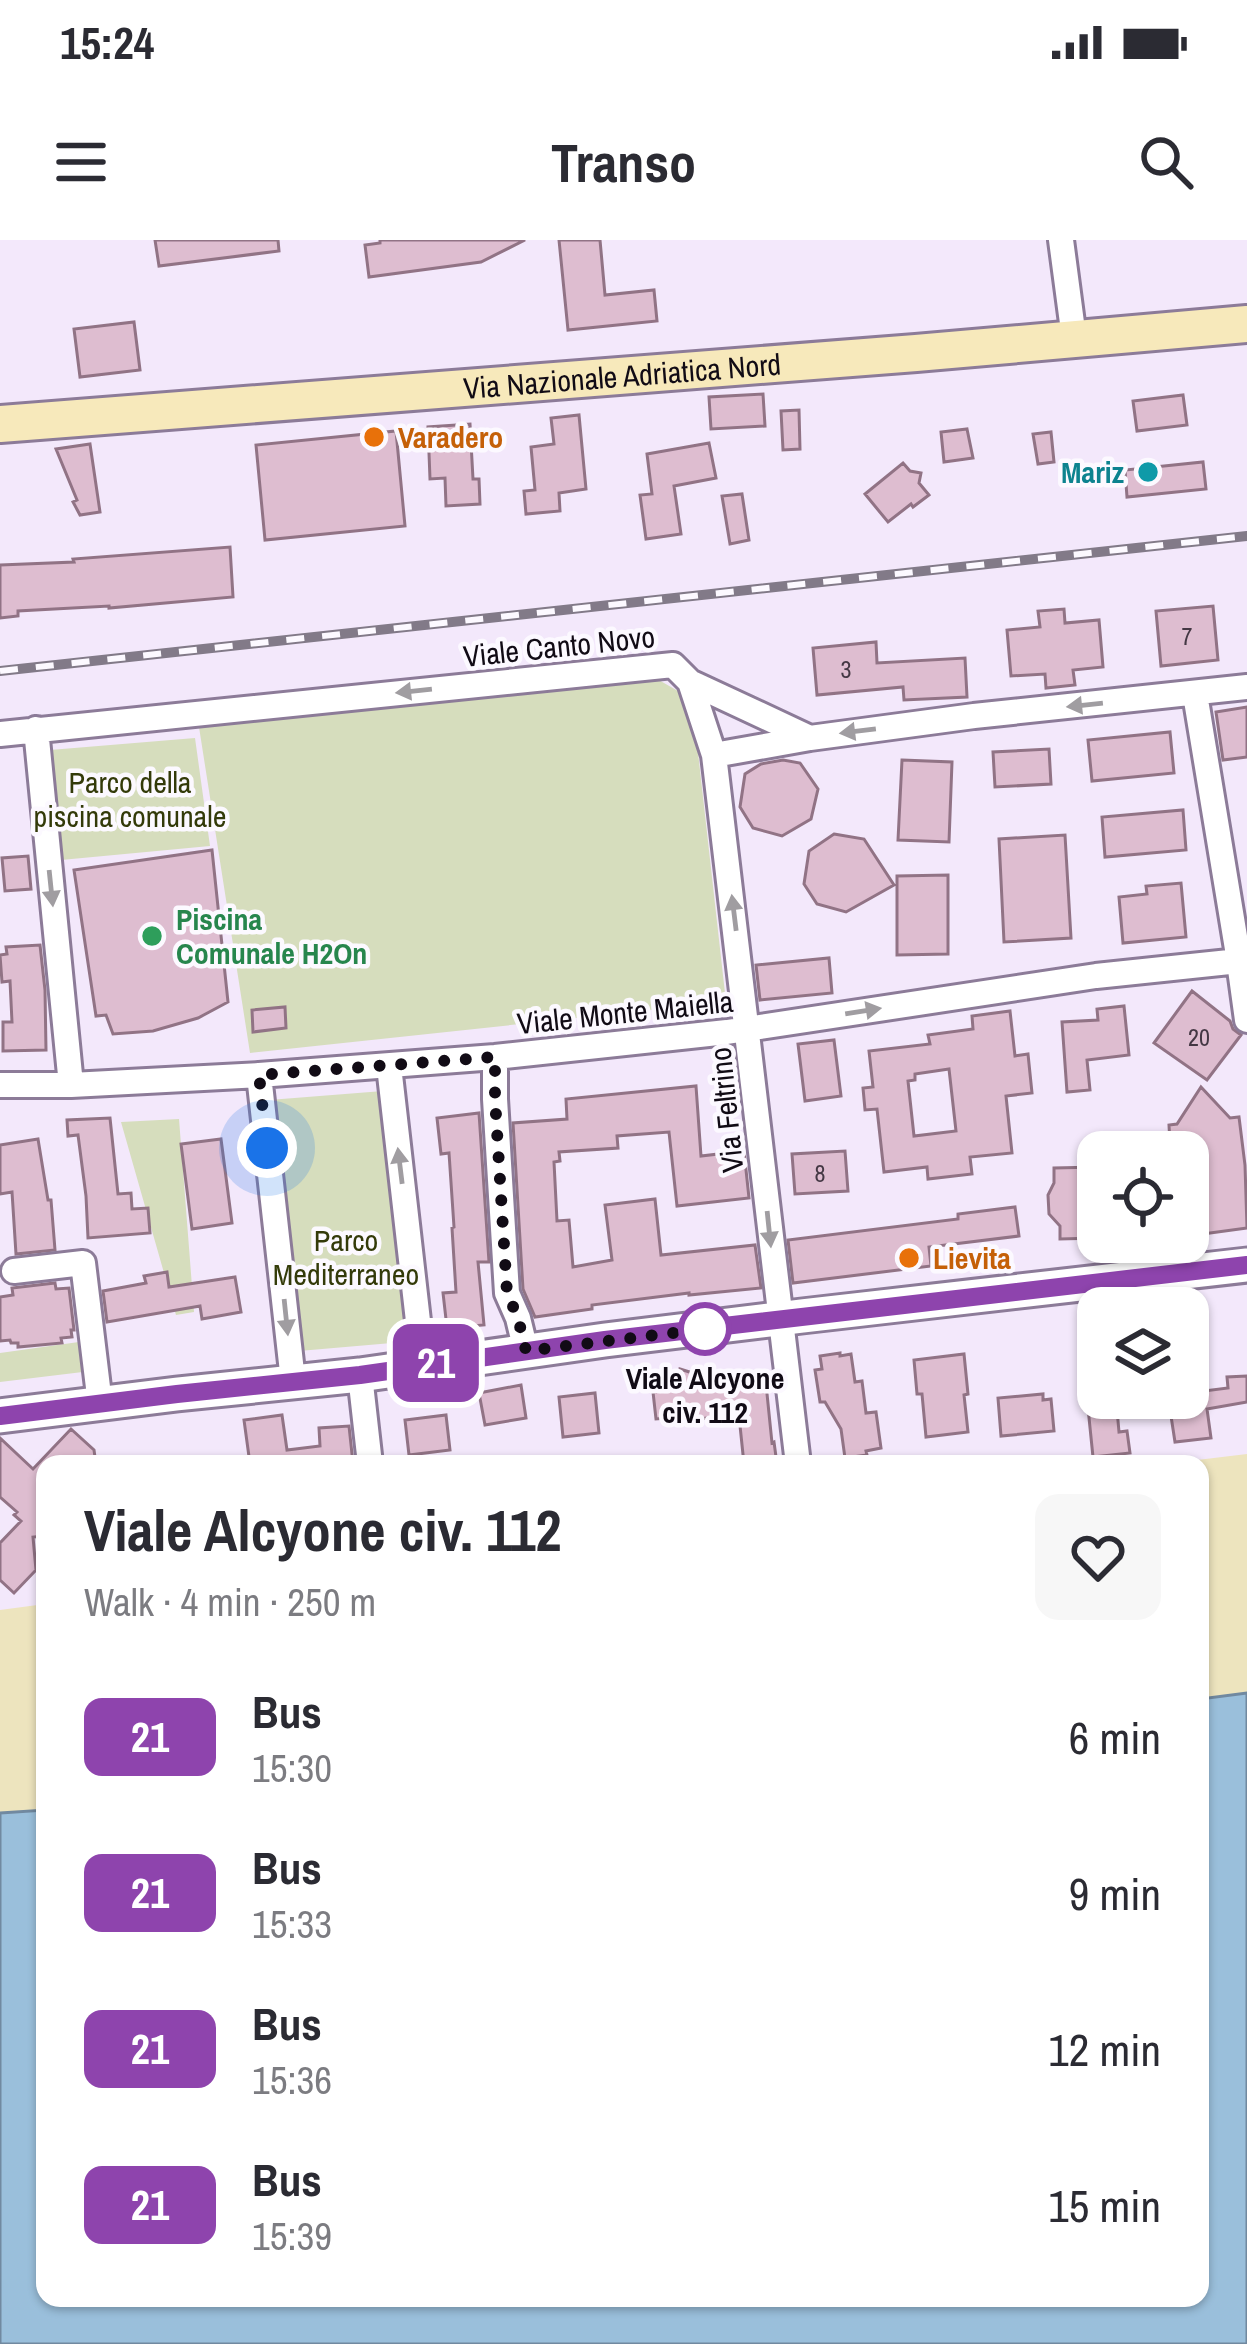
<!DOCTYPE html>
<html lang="en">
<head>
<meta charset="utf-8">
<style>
  body { margin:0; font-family:"Archivo Narrow",sans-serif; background:#f7f7f7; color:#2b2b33; height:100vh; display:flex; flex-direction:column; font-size:45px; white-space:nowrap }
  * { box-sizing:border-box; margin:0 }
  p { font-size:39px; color:#7c7c81 }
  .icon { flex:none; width:66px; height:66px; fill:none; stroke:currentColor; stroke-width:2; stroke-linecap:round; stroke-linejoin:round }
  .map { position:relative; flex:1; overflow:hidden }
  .details { position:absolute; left:36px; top:1215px; width:1173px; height:852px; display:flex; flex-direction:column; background:#fff; border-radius:24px; box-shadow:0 3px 9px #0004 }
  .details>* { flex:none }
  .badge { padding:0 24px; border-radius:18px; font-size:42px; line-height:78px }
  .controls { position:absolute; left:1077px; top:891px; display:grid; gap:24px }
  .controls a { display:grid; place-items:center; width:132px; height:132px; border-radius:24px; background:#fff; box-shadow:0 3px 9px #0004; font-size:60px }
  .you { position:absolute; width:60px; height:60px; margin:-30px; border:9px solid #fff; border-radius:50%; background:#1a73e8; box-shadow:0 0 0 18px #1a73e833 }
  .map>.badge { position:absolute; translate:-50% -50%; box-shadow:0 0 0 6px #fff }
  .round { display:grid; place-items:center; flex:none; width:126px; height:126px; border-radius:24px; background:#f7f7f7 }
  .headline { display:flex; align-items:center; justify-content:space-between; height:204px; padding:0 48px }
  h1 { font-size:57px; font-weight:700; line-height:90px }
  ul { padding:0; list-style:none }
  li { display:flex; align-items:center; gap:36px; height:156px; padding:0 48px }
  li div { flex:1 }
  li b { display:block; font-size:45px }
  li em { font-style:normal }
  li .badge { min-width:132px; font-weight:700; text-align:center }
  .status { display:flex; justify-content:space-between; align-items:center; height:84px; padding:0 60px; background:#fff; direction:ltr }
  .status svg { height:33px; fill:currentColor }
  header { display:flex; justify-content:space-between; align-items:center; height:156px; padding:0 48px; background:#fff; font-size:54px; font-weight:700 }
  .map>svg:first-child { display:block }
  .green { fill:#d6ddbd }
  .sand { fill:#ede4be }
  .water { fill:#9abfdb; stroke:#7189a0; stroke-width:3 }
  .building { fill:#debdd0; stroke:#917385; stroke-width:3; fill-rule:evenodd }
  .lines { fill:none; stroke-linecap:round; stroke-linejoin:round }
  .minor-casing { stroke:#8c7b98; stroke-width:30 }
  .tertiary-casing { stroke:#8c7b98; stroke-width:39 }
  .secondary-casing { stroke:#8c7b98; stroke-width:42 }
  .minor { stroke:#fff; stroke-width:24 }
  .tertiary { stroke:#fff; stroke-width:33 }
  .secondary { stroke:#f7e9bb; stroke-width:36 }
  .rail-casing { stroke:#827a88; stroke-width:10 }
  .rail { stroke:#fcf9ff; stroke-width:6; stroke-dasharray:18; stroke-linecap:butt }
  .oneway { fill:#a09da1 }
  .line-casing { stroke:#fff; stroke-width:27 }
  .line { stroke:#8e44ad; stroke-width:18 }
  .walk { stroke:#110b15; stroke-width:12; stroke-dasharray:0 21.6 }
  .food-dot { fill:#e8710a; stroke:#fcf9ff; stroke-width:4.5 }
  .culture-dot { fill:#0f9aa8; stroke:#fcf9ff; stroke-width:4.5 }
  .leisure-dot { fill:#2e9e5b; stroke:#fcf9ff; stroke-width:4.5 }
  .stop-dot { fill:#fff; stroke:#8e44ad; stroke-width:6 }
  .labels { text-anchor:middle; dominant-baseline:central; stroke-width:9; stroke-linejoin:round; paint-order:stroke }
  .number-label { font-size:24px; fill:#443844 }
  .street-label { font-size:30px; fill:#110b15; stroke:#fcf9ff }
  .food-label { font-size:30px; font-weight:bold; fill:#c56008; stroke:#fcf9ff; text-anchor:start }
  .culture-label { font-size:30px; font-weight:bold; fill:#0d838f; stroke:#fcf9ff; text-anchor:end }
  .park-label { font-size:30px; fill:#333a09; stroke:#fcf9ff }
  .leisure-label { font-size:30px; font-weight:bold; fill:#27864d; stroke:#fcf9ff; text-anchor:start }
  .stop-label { font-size:30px; font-weight:bold; fill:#110b15; stroke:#fcf9ff }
</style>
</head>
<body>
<div class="status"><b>15:24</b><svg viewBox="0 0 49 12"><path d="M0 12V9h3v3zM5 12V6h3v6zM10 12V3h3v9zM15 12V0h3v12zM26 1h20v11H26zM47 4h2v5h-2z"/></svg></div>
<header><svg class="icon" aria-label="menu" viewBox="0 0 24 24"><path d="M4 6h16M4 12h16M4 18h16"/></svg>Transo<svg class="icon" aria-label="search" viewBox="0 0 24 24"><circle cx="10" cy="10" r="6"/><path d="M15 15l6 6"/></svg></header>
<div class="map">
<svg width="1247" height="2104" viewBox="0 0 1247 2104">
  <rect width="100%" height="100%" fill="#f3e8fb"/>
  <path class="green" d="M 657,439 L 692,459 L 726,762 L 250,813 L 199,487 Z
    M 195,498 L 210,606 L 61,620 L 50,510 Z
    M 383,851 L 415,1101 L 299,1111 L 269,860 Z
    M 179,879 L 194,1072 L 176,1075 L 121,882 Z
    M 86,1101 L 91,1131 L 0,1142 L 0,1113 Z"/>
  <path class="sand" d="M 1247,1214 L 1247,1453 L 1200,1459 L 1200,1224 L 1164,1224 Z
    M 45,1364 L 45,1570 L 0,1573 L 0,1370 Z"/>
  <path class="water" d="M 1247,1453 L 1247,2104 L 0,2104 L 0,1573 L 45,1570 L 45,2058 L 1200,2058 L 1200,1459 Z"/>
  <path class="building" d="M 155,0 L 278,0 L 279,11 L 159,26 Z
    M 380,0 L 525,0 L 481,22 L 369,37 L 365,5 L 380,3 Z
    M 559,0 L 600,0 L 605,55 L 654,50 L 657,81 L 568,90 Z
    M 134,82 L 140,130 L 80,137 L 74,89 Z
    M 763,154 L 765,186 L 711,189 L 709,157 Z
    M 1183,155 L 1187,185 L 1137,191 L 1133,161 Z
    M 799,170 L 800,209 L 783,210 L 781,171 Z
    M 579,175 L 586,249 L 559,253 L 560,271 L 526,274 L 524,251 L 535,250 L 531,207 L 554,204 L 551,178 Z
    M 470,184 L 473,239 L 479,239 L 480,264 L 446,266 L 445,238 L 430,239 L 428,187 Z
    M 967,189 L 973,218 L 944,222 L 941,192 Z
    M 396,191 L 405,286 L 265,300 L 256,205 Z
    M 1051,192 L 1054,222 L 1038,224 L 1033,194 Z
    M 709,203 L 716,238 L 674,246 L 681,294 L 646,299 L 640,255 L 652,254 L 647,214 Z
    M 90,204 L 100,272 L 80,275 L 73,262 L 77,260 L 56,209 Z
    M 1203,222 L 1206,249 L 1127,257 L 1125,230 Z
    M 903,223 L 910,231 L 921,233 L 919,243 L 929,255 L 913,267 L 911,264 L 888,282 L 865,254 Z
    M 742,254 L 749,300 L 730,304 L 722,256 Z
    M 230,307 L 233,357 L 109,368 L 109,366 L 18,371 L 18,376 L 0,378 L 0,325 L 74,322 L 73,319 Z
    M 1213,366 L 1218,420 L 1161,426 L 1156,371 Z
    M 1064,369 L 1065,383 L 1099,380 L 1103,427 L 1073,430 L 1075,445 L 1046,448 L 1045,434 L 1011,436 L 1007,390 L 1040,387 L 1038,371 Z
    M 876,402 L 877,423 L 965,418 L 967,457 L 904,460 L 903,447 L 817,455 L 813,408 Z
    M 1247,467 L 1247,517 L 1223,520 L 1216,472 Z
    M 1170,492 L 1174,533 L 1092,541 L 1088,500 Z
    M 1049,509 L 1051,544 L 995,547 L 993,512 Z
    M 783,520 L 800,523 L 818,549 L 811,579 L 782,596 L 753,588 L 740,567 L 745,534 L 761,524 Z
    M 902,520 L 952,522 L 949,602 L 898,600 Z
    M 1183,570 L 1186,610 L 1105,617 L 1102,577 Z
    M 834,594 L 864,599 L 894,645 L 846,672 L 817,664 L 804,644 L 809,611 Z
    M 1065,595 L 1071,698 L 1004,702 L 999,599 Z
    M 212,610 L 228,762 L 198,778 L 153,791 L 113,794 L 106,775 L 96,776 L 74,630 Z
    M 28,616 L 31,649 L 5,651 L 2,618 Z
    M 948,635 L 948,714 L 897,715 L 897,636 Z
    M 1181,643 L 1186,697 L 1123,703 L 1119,657 L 1147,654 L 1146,646 Z
    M 40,705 L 45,750 L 46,810 L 3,811 L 3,782 L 12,782 L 10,741 L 2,742 L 0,715 L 7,714 L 6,707 Z
    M 829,718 L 832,753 L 760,760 L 756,725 Z
    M 1192,751 L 1230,781 L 1233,789 L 1241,795 L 1207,840 L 1154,803 Z
    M 1124,766 L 1129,815 L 1087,820 L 1090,850 L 1067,852 L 1062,782 L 1098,780 L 1097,769 Z
    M 285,767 L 286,788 L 253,792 L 252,770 Z
    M 1010,771 L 1015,816 L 1028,814 L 1032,853 L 1006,856 L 1012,913 L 970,917 L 972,934 L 928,939 L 927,927 L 884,932 L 877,869 L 865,870 L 863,848 L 873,847 L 869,811 L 930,804 L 928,795 L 973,789 L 972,776 ZM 949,829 L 956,891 L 914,896 L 908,841 L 915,840 L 915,834 Z
    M 834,800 L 841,856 L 805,861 L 798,804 Z
    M 696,846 L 701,916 L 744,911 L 749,958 L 677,966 L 669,892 L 617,896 L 618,908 L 559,912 L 560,921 L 554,922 L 557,981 L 569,980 L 573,1027 L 612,1020 L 605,965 L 655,959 L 661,1015 L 755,1005 L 761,1048 L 689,1055 L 689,1053 L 592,1065 L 592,1069 L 535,1077 L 523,1049 L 513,883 L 567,879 L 566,859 Z
    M 1201,847 L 1230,878 L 1239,877 L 1245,925 L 1247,988 L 1188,996 L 1189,903 L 1170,904 L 1169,885 L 1177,884 Z
    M 479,873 L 489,1022 L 478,1022 L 484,1085 L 447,1088 L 443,1053 L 456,1052 L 452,988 L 454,987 L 449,913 L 441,914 L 437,878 Z
    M 110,878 L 118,954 L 131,953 L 132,969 L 148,968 L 150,993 L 88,998 L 86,956 L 78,895 L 68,896 L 67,880 Z
    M 38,899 L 48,960 L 51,960 L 55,1010 L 16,1014 L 12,952 L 0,954 L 0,905 Z
    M 221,899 L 232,983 L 192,989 L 181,904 Z
    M 845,911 L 848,951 L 795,954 L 792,914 Z
    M 1098,927 L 1098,998 L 1060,999 L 1060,986 L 1049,974 L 1048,955 L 1054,943 L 1054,928 Z
    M 1015,967 L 1019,996 L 929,1007 L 931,1026 L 793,1043 L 788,1000 L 958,979 L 958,974 Z
    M 167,1032 L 169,1047 L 235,1037 L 241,1072 L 202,1079 L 200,1066 L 107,1082 L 103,1051 L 146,1043 L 144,1036 Z
    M 55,1043 L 56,1049 L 69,1048 L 74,1090 L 71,1090 L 72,1097 L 61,1098 L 62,1103 L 18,1107 L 18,1103 L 11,1103 L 10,1100 L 0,1101 L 0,1057 L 13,1055 L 12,1048 Z
    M 840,1113 L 840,1116 L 851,1114 L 855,1142 L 862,1141 L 866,1173 L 876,1172 L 881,1208 L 866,1211 L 867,1215 L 845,1218 L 841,1189 L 825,1162 L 820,1162 L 815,1130 L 822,1129 L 820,1116 Z
    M 964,1114 L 968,1154 L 964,1155 L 968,1192 L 926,1197 L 922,1154 L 917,1154 L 914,1120 Z
    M 680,1129 L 699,1135 L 700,1141 L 765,1134 L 772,1203 L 774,1202 L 777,1224 L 744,1224 L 739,1176 L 722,1178 L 722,1176 L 670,1183 L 669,1178 L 656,1179 L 653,1152 L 678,1149 Z
    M 1247,1136 L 1247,1162 L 1207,1169 L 1211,1198 L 1175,1202 L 1171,1176 L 1185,1174 L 1183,1158 L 1188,1158 L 1188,1153 L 1228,1148 L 1227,1137 Z
    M 521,1145 L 526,1178 L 485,1185 L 479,1153 Z
    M 595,1153 L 599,1193 L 563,1197 L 559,1157 Z
    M 1043,1154 L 1043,1160 L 1051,1159 L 1054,1191 L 1001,1196 L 998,1158 Z
    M 1087,1158 L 1116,1158 L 1119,1192 L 1127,1191 L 1130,1213 L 1093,1217 Z
    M 282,1175 L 287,1210 L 320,1206 L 319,1188 L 349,1186 L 353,1223 L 250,1224 L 244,1180 Z
    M 446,1175 L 450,1210 L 409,1215 L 405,1180 Z
    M 71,1189 L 94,1210 L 96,1224 L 45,1224 L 45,1296 L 33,1297 L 36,1330 L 14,1353 L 0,1340 L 0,1303 L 21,1281 L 14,1275 L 17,1272 L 0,1257 L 0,1198 L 33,1229 Z"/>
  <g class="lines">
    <defs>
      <path id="minor" d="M 1061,0 L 1074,98
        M 690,442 L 714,515 L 798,1224
        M 1195,454 L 1239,721
        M 36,489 L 71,845
        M 0,494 L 673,425 L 690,442 L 810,498 L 974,476 L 1247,447
        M 714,515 L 810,498
        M 1240,729 L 1247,780
        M 495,817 L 495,859 L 507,1053 L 518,1078 L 526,1111
        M 389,826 L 423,1125
        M 259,835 L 293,1141
        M 0,845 L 71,845 L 259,835 L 495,817 L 727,792 L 1096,736 L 1239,721 L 1240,729 L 1247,728
        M 14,1031 L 83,1023 L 100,1164
        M 360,1135 L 370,1224"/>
      <path id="tertiary" d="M 0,1176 L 177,1154 L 360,1135 L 605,1100 L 802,1076 L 1247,1025"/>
      <g id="secondary">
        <path id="s1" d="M 0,184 L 916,113 L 1247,84"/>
      </g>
    </defs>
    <use href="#minor" class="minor-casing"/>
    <use href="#tertiary" class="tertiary-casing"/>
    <use href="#secondary" class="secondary-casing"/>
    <use href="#minor" class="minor"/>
    <use href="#tertiary" class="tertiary"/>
    <use href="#secondary" class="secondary"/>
    <defs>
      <path id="rail" d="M 0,431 L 1247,296"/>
    </defs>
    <use href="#rail" class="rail-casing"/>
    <use href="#rail" class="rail"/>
  </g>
  <defs><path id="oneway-solid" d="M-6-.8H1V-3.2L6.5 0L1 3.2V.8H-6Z" transform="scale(3)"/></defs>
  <g class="oneway">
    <use href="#oneway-solid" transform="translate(414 451) rotate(174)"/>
    <use href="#oneway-solid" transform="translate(1085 465) rotate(174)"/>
    <use href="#oneway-solid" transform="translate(858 491) rotate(173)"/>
    <use href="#oneway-solid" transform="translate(51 648) rotate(84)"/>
    <use href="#oneway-solid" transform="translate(734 673) rotate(-97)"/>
    <use href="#oneway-solid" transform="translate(863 771) rotate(-9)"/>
    <use href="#oneway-solid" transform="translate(400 926) rotate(-97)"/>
    <use href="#oneway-solid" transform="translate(769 989) rotate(84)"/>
    <use href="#oneway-solid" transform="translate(286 1077) rotate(84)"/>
  </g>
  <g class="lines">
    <defs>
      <path id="line" d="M 0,1176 L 177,1154 L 360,1135 L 605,1100 L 1247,1025"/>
    </defs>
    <use href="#line" class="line-casing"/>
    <use href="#line" class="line"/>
    <path class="walk" d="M 267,908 L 259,835 L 495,817 L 495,859 L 507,1053 L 518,1078 L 526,1111 L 722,1087 L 705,1089"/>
  </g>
  <g class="food-dot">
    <circle cx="374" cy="197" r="12"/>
    <circle cx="909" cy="1018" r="12"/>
  </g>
  <circle class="culture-dot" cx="1148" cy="232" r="12"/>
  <circle class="leisure-dot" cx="152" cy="696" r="12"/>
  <circle class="stop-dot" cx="705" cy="1089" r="24"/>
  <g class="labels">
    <g class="number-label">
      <text x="1187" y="396">7</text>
      <text x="846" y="429">3</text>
      <text x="1199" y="797">20</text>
      <text x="820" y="933">8</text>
    </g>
    <g class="street-label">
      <text stroke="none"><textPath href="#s1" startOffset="624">Via Nazionale Adriatica Nord</textPath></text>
      <text transform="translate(559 406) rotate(-6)">Viale Canto Novo</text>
      <text transform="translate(625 772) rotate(-6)">Viale Monte Maiella</text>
      <text transform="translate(726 870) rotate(-96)">Via Feltrino</text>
    </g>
    <g class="food-label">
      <text x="398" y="197">Varadero</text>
      <text x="933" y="1018">Lievita</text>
    </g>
    <g class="culture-label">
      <text x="1124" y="232">Mariz</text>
    </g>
    <g class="park-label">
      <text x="130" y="542">Parco della<tspan x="130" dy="34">piscina comunale</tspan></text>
      <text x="346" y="1000">Parco<tspan x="346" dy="34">Mediterraneo</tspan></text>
    </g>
    <g class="leisure-label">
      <text x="176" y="679">Piscina<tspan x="176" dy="34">Comunale H2On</tspan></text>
    </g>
    <g class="stop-label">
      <text x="705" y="1138">Viale Alcyone<tspan x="705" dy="34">civ. 112</tspan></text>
    </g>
  </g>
</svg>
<div class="controls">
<a><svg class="icon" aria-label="locate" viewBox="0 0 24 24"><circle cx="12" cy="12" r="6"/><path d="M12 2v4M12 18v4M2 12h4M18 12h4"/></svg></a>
<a><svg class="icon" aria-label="layers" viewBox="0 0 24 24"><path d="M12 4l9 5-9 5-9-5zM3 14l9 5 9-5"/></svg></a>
</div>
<div class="you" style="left:267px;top:908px"></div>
<b class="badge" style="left:436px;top:1123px;background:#8e44ad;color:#fff">21</b>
<section class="details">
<div class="headline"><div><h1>Viale Alcyone civ. 112</h1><p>Walk · 4 min · 250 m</p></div><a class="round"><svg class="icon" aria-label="heart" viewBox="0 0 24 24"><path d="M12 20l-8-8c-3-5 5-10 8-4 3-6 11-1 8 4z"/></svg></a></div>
<ul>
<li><span class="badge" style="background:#8e44ad;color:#fff">21</span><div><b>Bus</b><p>15:30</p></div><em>6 min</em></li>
<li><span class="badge" style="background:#8e44ad;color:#fff">21</span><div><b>Bus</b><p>15:33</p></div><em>9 min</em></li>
<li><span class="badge" style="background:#8e44ad;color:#fff">21</span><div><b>Bus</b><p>15:36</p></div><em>12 min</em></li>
<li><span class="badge" style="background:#8e44ad;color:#fff">21</span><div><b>Bus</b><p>15:39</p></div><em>15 min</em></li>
</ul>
</section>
</div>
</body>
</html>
